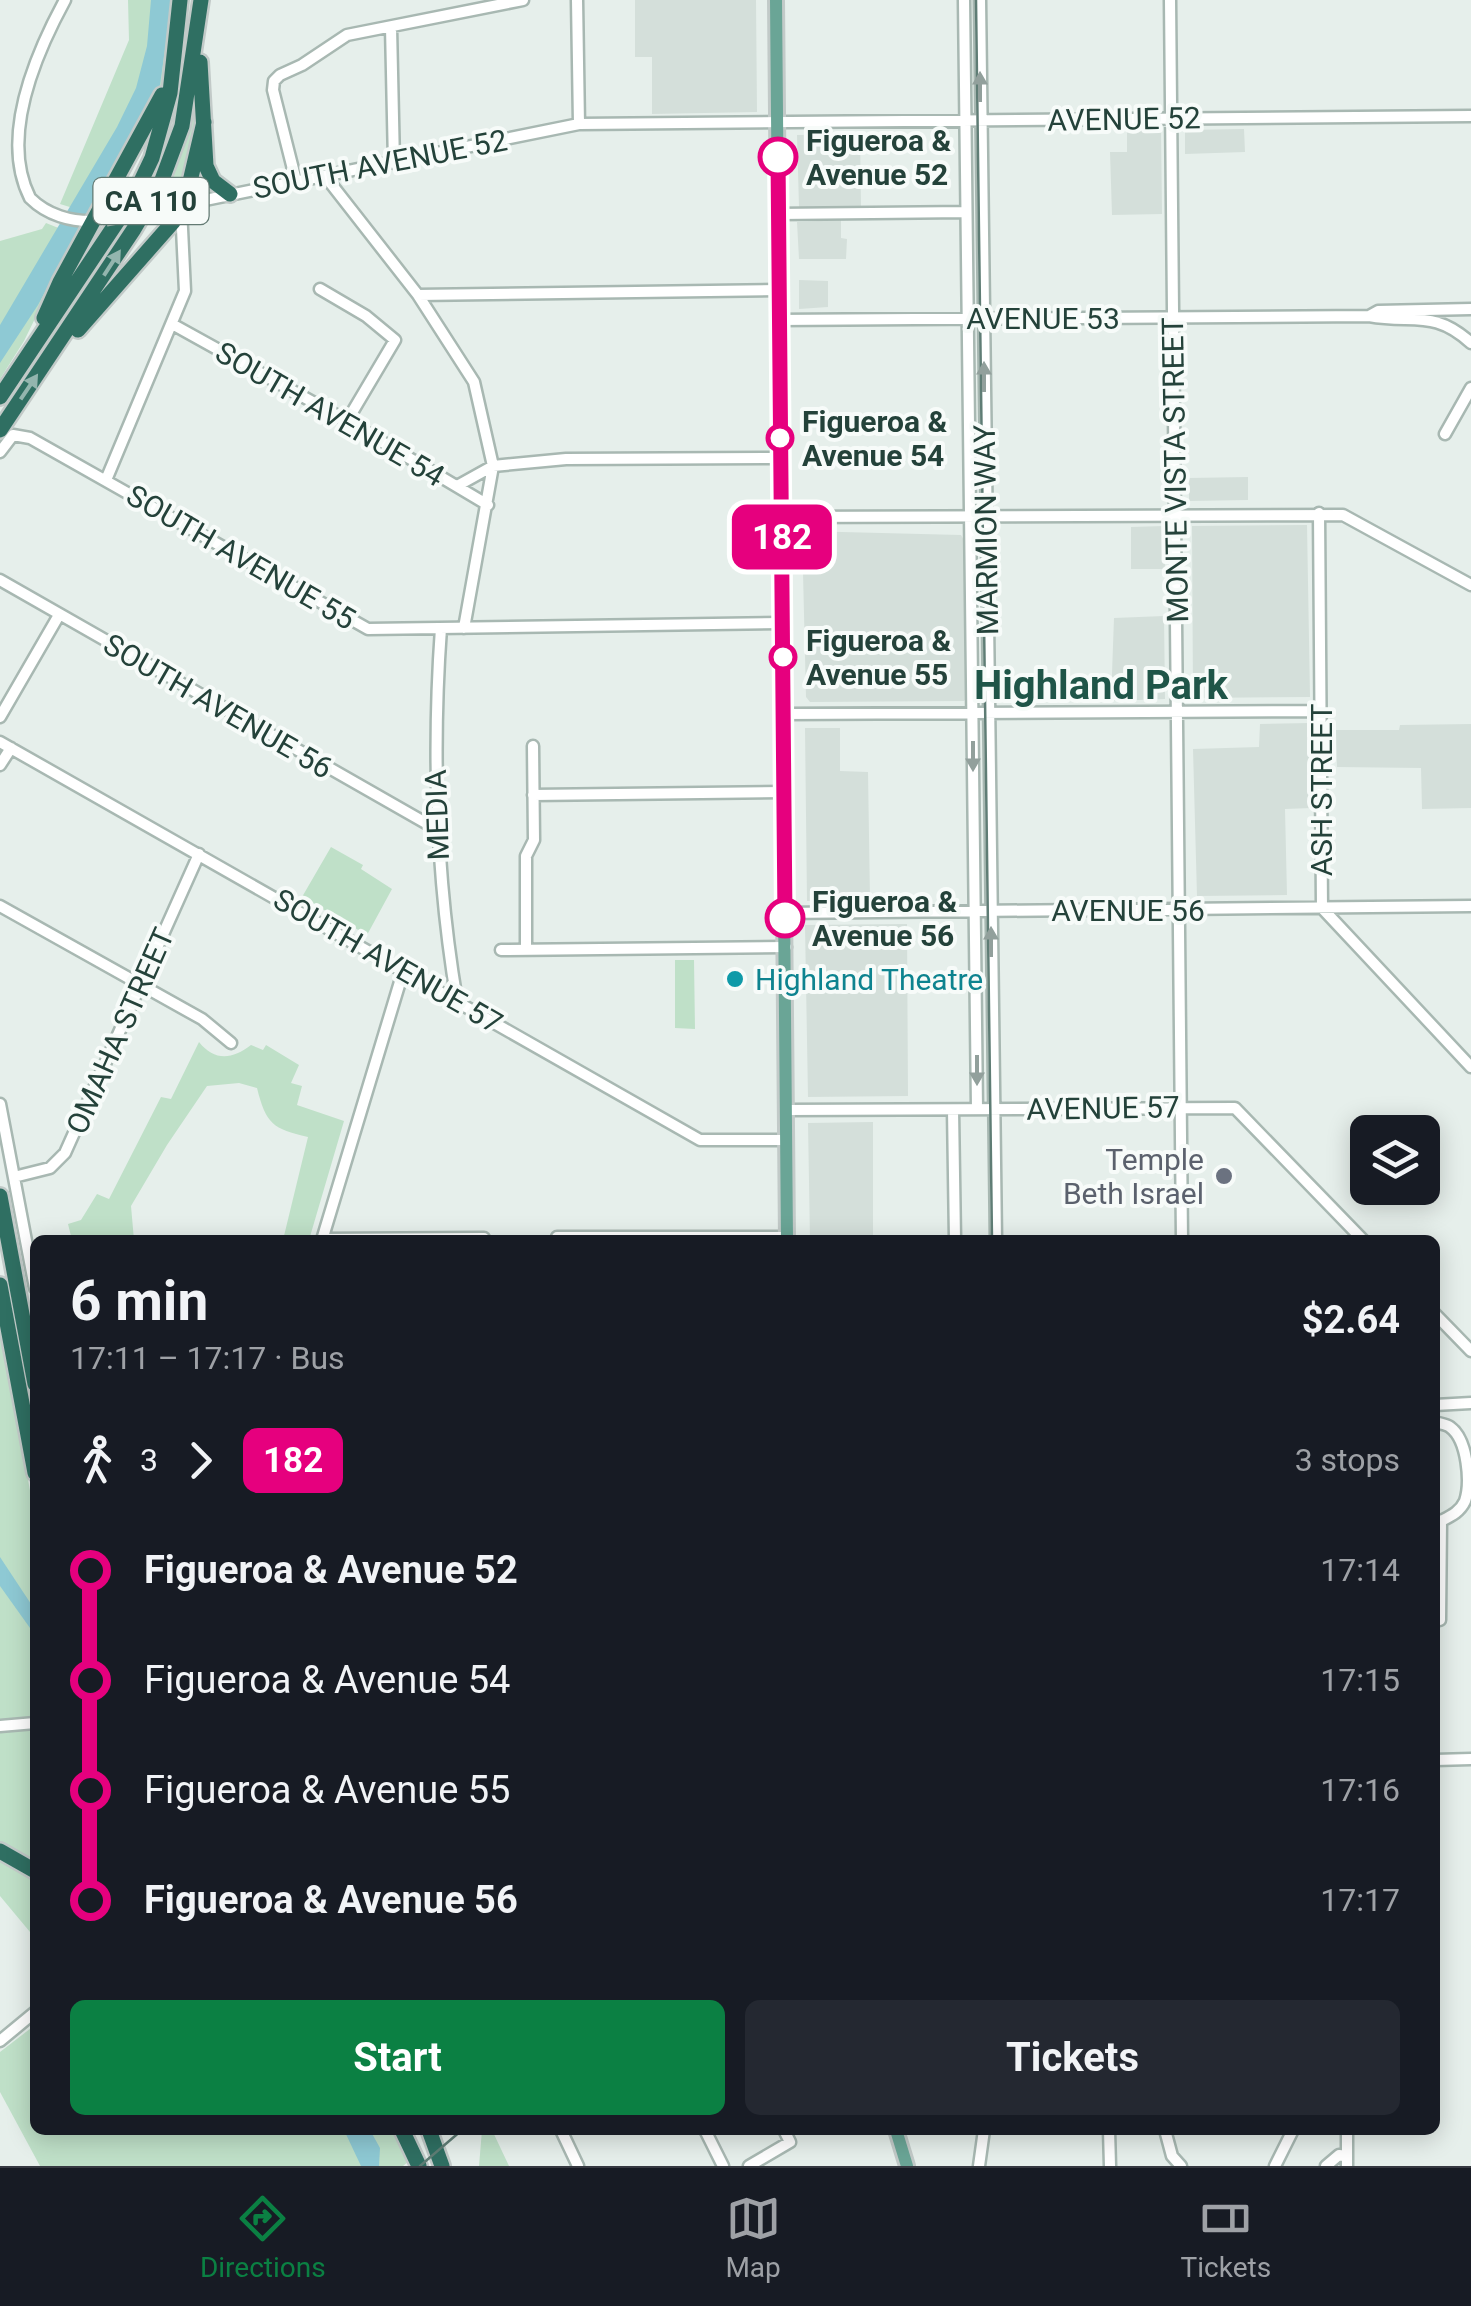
<!DOCTYPE html>
<html lang="en">
<head>
<meta charset="utf-8">
<style>
  body { margin:0; font-family:Roboto,sans-serif; background:#242831; color:#f1f3f6; height:100vh; display:flex; flex-direction:column; font-size:38px; white-space:nowrap }
  * { box-sizing:border-box; margin:0 }
  p { font-size:32px; color:#9ea1a6 }
  .icon { flex:none; width:55px; height:55px; fill:none; stroke:currentColor; stroke-width:2; stroke-linecap:round; stroke-linejoin:round }
  .map { position:relative; flex:1; overflow:hidden }
  .panel { position:absolute; left:30px; top:1235px; width:1410px; height:900px; display:flex; flex-direction:column; background:#171b24; border-radius:15px; box-shadow:0 5px 25px #0003 }
  .panel>* { flex:none }
  .badge { padding:0 20px; border-radius:15px; font-size:35px; line-height:65px }
  .controls { position:absolute; left:1350px; top:1115px; display:grid; gap:20px }
  .controls a { display:grid; place-items:center; width:90px; height:90px; border-radius:15px; background:#171b24; box-shadow:0 5px 25px #0003; font-size:50px }
  .map>.badge { position:absolute; translate:-50% -50%; box-shadow:0 0 0 5px #fff }
  .legs { display:flex; align-items:center; gap:15px; height:110px; padding:0 40px; font-size:32px }
  .legs p { margin-inline-start:auto }
  .headline { display:flex; align-items:center; justify-content:space-between; height:170px; padding:0 40px }
  h1 { font-size:55px; font-weight:700; line-height:75px }
  .button { display:flex; gap:20px; margin-top:auto; padding:20px 40px }
  .button a { flex:1; height:115px; border-radius:15px; background:#0b8043; color:#fff; font-size:40px; font-weight:700; line-height:115px; text-align:center }
  .button a+a { background:#242831; color:#f1f3f6 }
  ul { padding:0 40px; list-style:none }
  li { display:flex; align-items:center; gap:35px; height:110px; font-size:38px }
  li i { display:grid; place-items:center; width:15px; height:100%; margin:0 12px; background:currentColor }
  li i::after { content:''; width:25px; height:25px; margin:-12px; border:8px solid; border-radius:50%; background:#171b24 }
  li p { margin-inline-start:auto }
  li:first-child i { background:linear-gradient(#0000 50%,currentColor 0) }
  li:last-child i { background:linear-gradient(currentColor 50%,#0000 0) }
  .tab-bar { display:flex; justify-content:space-around; align-items:center; height:140px; border-top:2px solid #363941; background:#171b24; font-size:28px; color:#9ea1a6 }
  .tab-bar a { display:grid; justify-items:center; gap:5px }
  .tab-bar .on { color:#0b8043 }
  .map>svg:first-child { display:block }
  .built { fill:#d4dfda }
  .green { fill:#bfe0c8 }
  .water { fill:#8ec9d4 }
  .lines { fill:none; stroke-linecap:round; stroke-linejoin:round }
  .minor-casing { stroke:#a8b8b2; stroke-width:15 }
  .major-casing { stroke:#c2cac8; stroke-width:18 }
  .highway-casing { stroke:#c2cac8; stroke-width:20 }
  .minor { stroke:#fff; stroke-width:10 }
  .major { stroke:#6aa596; stroke-width:12 }
  .highway { stroke:#2f6f62; stroke-width:15 }
  .tram { stroke:#5f7d75; stroke-width:2.5 }
  .minor-bridge-casing { stroke:#a8b8b2; stroke-width:15; stroke-linecap:butt }
  .minor-bridge { stroke:#fff; stroke-width:10 }
  .oneway { fill:#92a09c }
  .oneway2 { fill:#93b5ae }
  .line-1-casing { stroke:#fff; stroke-width:22 }
  .line-1 { stroke:#e6007e; stroke-width:15 }
  .stop-1-dot { fill:#fff; stroke:#e6007e; stroke-width:5 }
  .culture-dot { fill:#0f9aa8; stroke:#f7fbf9; stroke-width:4 }
  .worship-dot { fill:#6b7280; stroke:#f7fbf9; stroke-width:4 }
  .labels { text-anchor:middle; dominant-baseline:central; stroke-width:8; stroke-linejoin:round; paint-order:stroke }
  .shield { fill:#f7fbf9; stroke:#637a73; stroke-width:2.5 }
  .shield-label { font-size:28px; font-weight:bold; fill:#24423a }
  .street-label { font-size:30px; fill:#24423a; stroke:#f7fbf9 }
  .stop-label { font-size:30px; font-weight:bold; fill:#24423a; stroke:#f7fbf9; text-anchor:start }
  .culture-label { font-size:30px; fill:#0d838f; stroke:#f7fbf9; text-anchor:start }
  .worship-label { font-size:30px; fill:#5b616d; stroke:#f7fbf9; text-anchor:end }
  .district-label { font-size:40px; font-weight:bold; fill:#1f5548; stroke:#f7fbf9 }
</style>
</head>
<body>
<div class="map">
<svg width="1471" height="2166" viewBox="0 0 1471 2166">
  <rect width="100%" height="100%" fill="#e6efeb"/>
  <path class="built" d="M 635,0 L 756,0 L 757,112 L 652,114 L 652,57 L 635,57 Z
    M 1244,129 L 1245,152 L 1185,154 L 1185,130 Z
    M 1161,130 L 1162,214 L 1112,215 L 1110,152 L 1127,152 L 1127,131 Z
    M 860,134 L 861,207 L 799,207 L 797,135 Z
    M 841,220 L 841,238 L 847,239 L 846,259 L 799,259 L 797,222 Z
    M 799,280 L 828,281 L 828,307 L 799,309 Z
    M 1248,477 L 1248,500 L 1189,501 L 1189,478 Z
    M 1307,525 L 1310,697 L 1193,698 L 1192,526 Z
    M 1164,526 L 1165,569 L 1131,569 L 1131,527 Z
    M 802,531 L 961,535 L 965,542 L 968,696 L 964,701 L 810,702 L 806,697 Z
    M 1164,616 L 1165,699 L 1111,701 L 1114,618 Z
    M 1310,723 L 1311,808 L 1285,809 L 1287,895 L 1197,896 L 1193,749 L 1259,747 L 1260,724 Z
    M 1471,724 L 1471,808 L 1422,809 L 1421,768 L 1337,767 L 1336,730 L 1399,730 L 1400,725 Z
    M 805,728 L 840,728 L 840,771 L 868,772 L 870,900 L 807,901 Z
    M 907,924 L 908,1096 L 808,1097 L 805,925 Z
    M 873,1122 L 873,1240 L 810,1240 L 808,1123 Z"/>
  <path class="green" d="M 128,0 L 174,0 L 161,88 L 145,123 L 93,209 L 86,212 L 60,204 L 129,40 Z
    M 199,88 L 200,115 L 181,194 L 162,198 L 185,141 Z
    M 46,223 L 76,235 L 24,341 L 0,379 L 0,241 L 42,229 Z
    M 331,847 L 363,865 L 361,869 L 392,889 L 367,935 L 302,897 Z
    M 675,960 L 694,960 L 695,1029 L 675,1028 Z
    M 199,1042 C 214,1061 232,1060 251,1045 L 263,1050 L 266,1045 L 299,1065 L 291,1083 L 302,1086 L 297,1105 L 344,1121 L 309,1240 L 283,1240 L 308,1137 C 273,1129 266,1124 257,1088 L 239,1083 L 207,1086 L 167,1145 L 131,1206 L 134,1240 L 72,1240 L 68,1224 L 81,1220 L 97,1194 L 109,1199 L 161,1097 L 171,1099 Z
    M 0,1326 L 35,1518 L 35,1938 L 0,1896 Z
    M 35,2025 L 35,2130 L 392,2130 L 409,2161 L 403,2166 L 40,2166 L 0,2092 L 0,2052 Z
    M 482,2130 L 492,2130 L 509,2166 L 479,2166 Z"/>
  <path class="water" d="M 151,0 L 172,0 L 160,85 L 143,122 L 92,205 L 38,305 L 0,363 L 0,325 L 117,127 L 136,88 L 147,46 Z
    M 0,1557 L 35,1610 L 35,1635 L 0,1586 Z
    M 344,2130 L 370,2130 L 380,2148 L 379,2166 L 361,2166 Z"/>
  <g class="lines">
    <defs>
      <path id="minor" d="M 65,0 C 34,57 0,139 30,198 C 47,215 71,222 95,221
        M 577,0 L 579,124
        M 964,0 L 977,1109
        M 980,0 L 996,1240
        M 1170,0 L 1182,1240
        M 391,27 L 394,163
        M 325,176 L 418,295 L 474,382 L 493,466 L 464,628
        M 296,181 L 273,90 L 274,81 L 280,75 L 302,65 L 347,35 L 523,0
        M 161,209 L 579,124 L 1471,116
        M 778,214 L 966,212
        M 320,289 L 366,316 L 395,340 L 347,421
        M 418,295 L 777,290
        M 1369,316 L 1378,311 L 1471,309
        M 777,320 L 1369,316 C 1413,324 1434,309 1471,343
        M 172,324 L 347,421 L 488,505
        M 1445,434 L 1471,388
        M 0,452 L 13,435 L 30,438 L 368,629 L 782,623
        M 106,480 L 185,291 L 181,208
        M 457,486 L 493,466 L 566,459 L 780,458
        M 1319,513 L 1322,908 L 1471,1067
        M 782,517 L 1343,515 L 1471,585
        M 0,580 L 438,830
        M 441,628 C 432,754 436,877 457,1001
        M 784,714 L 1321,711
        M 0,717 L 59,615
        M 0,742 L 700,1140 L 786,1140
        M 0,765 L 11,748
        M 533,795 L 783,792
        M 0,906 L 202,1019 L 231,1043
        M 785,913 L 1471,906
        M 501,950 L 786,947
        M 526,950 L 526,856 L 534,840 L 533,746
        M 0,1104 L 35,1288
        M 787,1110 L 1235,1108 L 1363,1240
        M 953,1110 L 955,1240
        M 14,1177 L 50,1168 L 65,1153 L 199,854
        M 557,1237 L 787,1237
        M 323,1239 L 484,1238
        M 322,1240 L 403,972
        M 1435,1314 L 1471,1351
        M 1435,1405 L 1471,1403
        M 1435,1422 C 1440,1424 1446,1424 1450,1427 C 1468,1440 1471,1483 1465,1501 C 1460,1512 1451,1516 1441,1521 L 1435,1519
        M 1440,1620 L 1441,1521
        M 0,1726 L 35,1723
        M 1435,1760 L 1471,1759
        M 0,2041 L 35,2012
        M 561,2130 L 578,2166
        M 705,2130 L 723,2166
        M 1109,2130 L 1110,2166
        M 1165,2130 L 1172,2156 L 1181,2166
        M 1347,2130 L 1347,2166
        M 749,2166 L 790,2142 L 784,2130
        M 979,2166 L 984,2130
        M 1275,2166 L 1293,2130
        M 1326,2166 L 1339,2155 L 1347,2156"/>
      <path id="major" d="M 776,0 L 787,1240
        M 896,2130 L 907,2166"/>
      <path id="highway" d="M 200,62 L 206,166 L 213,181 L 230,194
        M 44,318 L 60,282 L 162,95
        M 78,330 L 173,222 L 188,190 L 204,122
        M 0,397 L 133,198 L 152,158 L 170,93 L 180,0
        M 0,430 L 134,229 L 160,185 L 182,126 L 201,0
        M 0,1196 L 35,1384
        M 0,1285 L 35,1473
        M 0,1851 L 35,1871
        M 402,2130 L 419,2166
        M 429,2130 L 442,2166"/>
    </defs>
    <use href="#minor" class="minor-casing"/>
    <use href="#major" class="major-casing"/>
    <use href="#highway" class="highway-casing"/>
    <use href="#minor" class="minor"/>
    <use href="#major" class="major"/>
    <use href="#highway" class="highway"/>
    <path class="tram" d="M 976,0 L 992,1240
      M 420,2166 L 462,2130"/>
    <defs>
      <path id="minor-bridge" d="M 106,219 L 161,209"/>
    </defs>
    <use href="#minor-bridge" class="minor-bridge-casing"/>
    <use href="#minor-bridge" class="minor-bridge"/>
  </g>
  <defs><path id="oneway-solid" d="M-6-.8H1V-3.2L6.5 0L1 3.2V.8H-6Z" transform="scale(2.5)"/></defs>
  <g class="oneway">
    <use href="#oneway-solid" transform="translate(980 87) rotate(-90)"/>
    <use href="#oneway-solid" transform="translate(984 377) rotate(-90)"/>
    <use href="#oneway-solid" transform="translate(973 756) rotate(90)"/>
    <use href="#oneway-solid" transform="translate(991 942) rotate(-90)"/>
    <use href="#oneway-solid" transform="translate(977 1070) rotate(90)"/>
  </g>
  <g class="oneway2">
    <use href="#oneway-solid" transform="translate(112 263) rotate(-57)"/>
    <use href="#oneway-solid" transform="translate(29 387) rotate(-56)"/>
  </g>
  <g class="lines">
    <defs>
      <path id="line-1" d="M 778,157 L 785,918"/>
    </defs>
    <use href="#line-1" class="line-1-casing"/>
    <use href="#line-1" class="line-1"/>
  </g>
  <g class="stop-1-dot">
    <circle cx="778" cy="157" r="18"/>
    <circle cx="780" cy="438" r="12"/>
    <circle cx="783" cy="657" r="12"/>
    <circle cx="785" cy="918" r="18"/>
  </g>
  <circle class="culture-dot" cx="735" cy="979" r="10"/>
  <circle class="worship-dot" cx="1224" cy="1176" r="10"/>
  <g class="labels">
    <rect class="shield" x="93.5" y="178" width="115" height="46" rx="8"/>
    <g class="shield-label">
      <text x="151" y="201">CA 110</text>
    </g>
    <g class="street-label">
      <text transform="translate(1124 119) rotate(-1)">AVENUE 52</text>
      <text transform="translate(380 164) rotate(-11)">SOUTH AVENUE 52</text>
      <text x="1043" y="318">AVENUE 53</text>
      <text transform="translate(330 414) rotate(30)">SOUTH AVENUE 54</text>
      <text transform="translate(1175 470) rotate(-91)">MONTE VISTA STREET</text>
      <text transform="translate(986 530) rotate(-91)">MARMION WAY</text>
      <text transform="translate(241 557) rotate(30)">SOUTH AVENUE 55</text>
      <text transform="translate(218 706) rotate(30)">SOUTH AVENUE 56</text>
      <text transform="translate(1321 790) rotate(-90)">ASH STREET</text>
      <text transform="translate(437 815) rotate(-92)">MEDIA</text>
      <text x="1128" y="910">AVENUE 56</text>
      <text transform="translate(388 961) rotate(30)">SOUTH AVENUE 57</text>
      <text transform="translate(120 1031) rotate(-66)">OMAHA STREET</text>
      <text transform="translate(1103 1108) rotate(-1)">AVENUE 57</text>
    </g>
    <g class="stop-label">
      <text x="806" y="140">Figueroa &amp;<tspan x="806" dy="34">Avenue 52</tspan></text>
      <text x="802" y="421">Figueroa &amp;<tspan x="802" dy="34">Avenue 54</tspan></text>
      <text x="806" y="640">Figueroa &amp;<tspan x="806" dy="34">Avenue 55</tspan></text>
      <text x="812" y="901">Figueroa &amp;<tspan x="812" dy="34">Avenue 56</tspan></text>
    </g>
    <g class="culture-label">
      <text x="755" y="979">Highland Theatre</text>
    </g>
    <g class="worship-label">
      <text x="1204" y="1159">Temple<tspan x="1204" dy="34">Beth Israel</tspan></text>
    </g>
    <g class="district-label">
      <text x="1101" y="685">Highland Park</text>
    </g>
  </g>
</svg>
<div class="controls">
<a><svg class="icon" aria-label="layers" viewBox="0 0 24 24"><path d="M12 4l9 5-9 5-9-5zM3 14l9 5 9-5"/></svg></a>
</div>
<b class="badge" style="left:782px;top:537px;background:#e6007e;color:#fff">182</b>
<section class="panel">
<div class="headline"><div><h1>6 min</h1><p>17:11 – 17:17 · Bus</p></div><b>$2.64</b></div>
<div class="legs"><svg class="icon" aria-label="walk" viewBox="0 0 24 24"><circle cx="13" cy="4" r="2"/><path d="M13 8l-2 6 4 7M11 14l-3 7M7 12l3-4h3l4 4"/></svg>3<svg class="icon" aria-label="forward" viewBox="0 0 24 24"><path d="M9 5l7 7-7 7"/></svg><b class="badge" style="background:#e6007e;color:#fff">182</b><p>3 stops</p></div>
<ul>
<li><i style="color:#e6007e"></i><b>Figueroa &amp; Avenue 52</b><p>17:14</p></li>
<li><i style="color:#e6007e"></i><span>Figueroa &amp; Avenue 54</span><p>17:15</p></li>
<li><i style="color:#e6007e"></i><span>Figueroa &amp; Avenue 55</span><p>17:16</p></li>
<li><i style="color:#e6007e"></i><b>Figueroa &amp; Avenue 56</b><p>17:17</p></li>
</ul>
<div class="button"><a>Start</a><a>Tickets</a></div>
</section>
</div>
<nav class="tab-bar">
<a class="on"><svg class="icon" aria-label="directions" viewBox="0 0 24 24"><path d="M12 3l9 9-9 9-9-9zM9 14v-3h6M13 9l2 2-2 2"/></svg>Directions</a>
<a><svg class="icon" aria-label="map" viewBox="0 0 24 24"><path d="M3 6l6-2 6 2 6-2v14l-6 2-6-2-6 2zM9 4v14M15 6v14"/></svg>Map</a>
<a><svg class="icon" aria-label="tickets" viewBox="0 0 24 24"><path d="M3 7h18v10H3zM15 7v10"/></svg>Tickets</a>
</nav>
</body>
</html>
